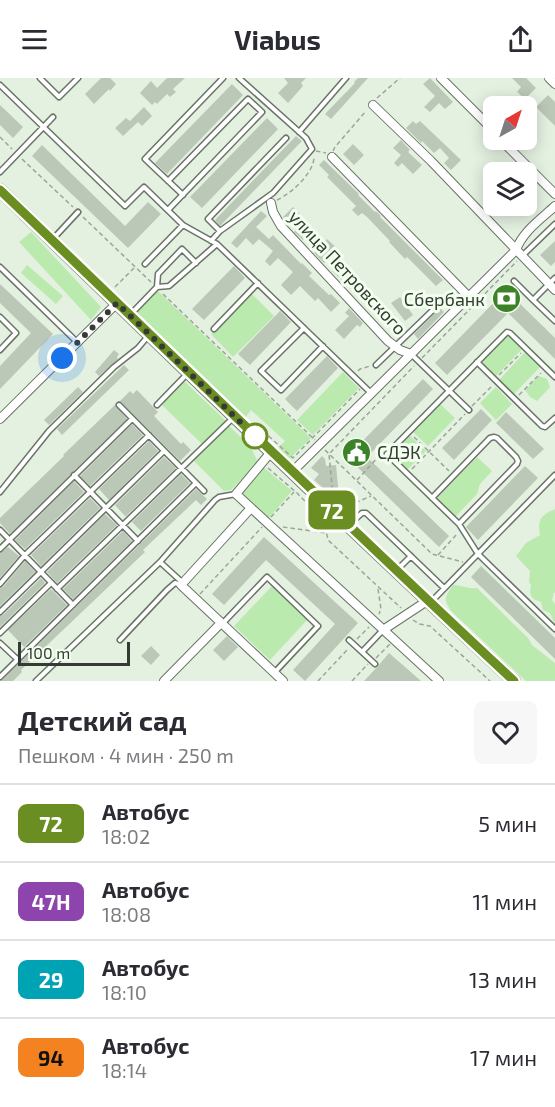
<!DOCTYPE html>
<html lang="ru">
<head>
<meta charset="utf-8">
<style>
  body { margin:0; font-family:"Exo 2",sans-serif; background:#f7f7f7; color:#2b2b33; height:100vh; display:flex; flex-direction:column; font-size:22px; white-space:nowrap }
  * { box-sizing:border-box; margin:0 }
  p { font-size:20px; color:#7c7c81 }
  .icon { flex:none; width:33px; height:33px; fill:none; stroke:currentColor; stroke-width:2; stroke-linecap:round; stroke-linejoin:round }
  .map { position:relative; height:603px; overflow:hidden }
  .drawer { display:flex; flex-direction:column; background:#fff; flex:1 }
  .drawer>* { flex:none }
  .badge { padding:0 12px; border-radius:9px; font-size:21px; line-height:39px }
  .needle { width:39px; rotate:39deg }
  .buttons { position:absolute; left:483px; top:18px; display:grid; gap:12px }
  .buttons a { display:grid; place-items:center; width:54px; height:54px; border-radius:9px; background:#fff; box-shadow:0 3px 15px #0003; font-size:30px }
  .scale { position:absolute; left:18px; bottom:15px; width:112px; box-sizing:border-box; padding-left:6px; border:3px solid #353a34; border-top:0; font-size:16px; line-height:21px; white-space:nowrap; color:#353a34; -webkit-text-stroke:4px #f2ffee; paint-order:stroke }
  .you { position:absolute; width:30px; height:30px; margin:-15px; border:4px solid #fff; border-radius:50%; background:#1a73e8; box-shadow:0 0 0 9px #1a73e833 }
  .map>.badge { position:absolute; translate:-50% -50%; box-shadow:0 0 0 3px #fff }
  .round { display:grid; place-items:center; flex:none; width:63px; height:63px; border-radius:9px; background:#f7f7f7 }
  .headline { display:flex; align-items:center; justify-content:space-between; height:102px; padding:0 18px }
  h1 { font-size:28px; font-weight:700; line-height:45px }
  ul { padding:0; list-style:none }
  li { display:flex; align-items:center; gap:18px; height:78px; padding:0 18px; border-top:2px solid #e1e1e2 }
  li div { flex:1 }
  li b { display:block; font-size:22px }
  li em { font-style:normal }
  li .badge { min-width:66px; font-weight:700; text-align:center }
  header { display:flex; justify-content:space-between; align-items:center; height:78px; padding:0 18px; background:#fff; font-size:27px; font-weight:700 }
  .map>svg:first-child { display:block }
  .green { fill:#baeaad }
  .building { fill:#bbc7b7 }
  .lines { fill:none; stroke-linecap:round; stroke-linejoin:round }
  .lane-casing { stroke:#697466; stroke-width:7 }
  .street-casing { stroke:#697466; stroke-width:10 }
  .secondary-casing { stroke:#697466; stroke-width:14 }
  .path { stroke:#9ba599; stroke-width:1.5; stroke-dasharray:4.5 3; stroke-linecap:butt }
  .lane { stroke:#fff; stroke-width:4 }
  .street { stroke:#fff; stroke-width:8 }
  .secondary { stroke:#fff; stroke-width:10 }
  .line-casing { stroke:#fff; stroke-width:14 }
  .line { stroke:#6b8e23; stroke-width:9 }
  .walk { stroke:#353a34; stroke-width:6; stroke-dasharray:0 10.8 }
  .stop-dot { fill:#fff; stroke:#6b8e23; stroke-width:3 }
  .labels { text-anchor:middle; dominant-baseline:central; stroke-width:6; stroke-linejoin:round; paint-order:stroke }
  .street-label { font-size:18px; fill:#353a34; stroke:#f2ffee }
  .poi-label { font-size:18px; fill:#353a34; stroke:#f2ffee; text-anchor:end }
</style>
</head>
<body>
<header><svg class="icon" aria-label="menu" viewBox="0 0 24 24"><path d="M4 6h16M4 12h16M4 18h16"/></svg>Viabus<svg class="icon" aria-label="share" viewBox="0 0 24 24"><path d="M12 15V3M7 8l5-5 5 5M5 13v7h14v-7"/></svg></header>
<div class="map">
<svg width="555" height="603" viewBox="0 0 555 603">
  <rect width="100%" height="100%" fill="#e4f1e1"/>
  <path class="green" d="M 31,154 L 101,229 L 91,242 L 19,164 Z
    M 27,187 L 63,218 L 56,226 L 21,195 Z
    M 158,213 L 311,360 L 289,381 L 278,370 L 285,363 L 251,332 L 245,340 L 136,235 Z
    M 251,215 L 274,238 L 233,279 L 211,256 Z
    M 508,256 L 523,270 L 495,299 L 480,284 Z
    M 526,273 L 541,288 L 514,316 L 499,302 Z
    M 343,294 L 359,310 L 313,357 L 297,342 Z
    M 539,298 L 547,301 L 550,309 L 537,323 L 530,319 L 525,312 Z
    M 184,303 L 226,343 L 203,367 L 161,326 Z
    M 496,309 L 512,326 L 496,342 L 480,325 Z
    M 440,326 L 455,340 L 428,368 L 413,354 Z
    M 228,347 L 250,368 L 258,384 L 231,412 L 224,413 L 193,382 Z
    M 408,356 L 426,373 L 406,393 L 389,376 Z
    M 477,379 L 492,393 L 480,406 L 477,416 L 455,439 L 437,420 Z
    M 262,388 L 292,413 L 268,441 L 239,415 Z
    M 555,431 L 555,514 L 554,515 L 552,522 L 555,526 L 555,547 L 550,535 L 543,532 L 541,524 C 531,521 529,518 531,507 L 529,504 L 530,493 L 516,478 L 526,465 L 540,457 C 537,442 541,437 555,431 Z
    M 453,507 C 461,507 468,511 477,510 L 528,560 L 532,567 L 555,585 L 555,603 L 526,603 L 451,533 C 443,521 445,519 453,507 Z
    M 272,508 L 308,541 L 270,582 L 234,548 Z"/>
  <path class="building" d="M 101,0 L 110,0 L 116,6 L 110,13 L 109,11 L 94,26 L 85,16 Z
    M 167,0 L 185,0 L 173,11 L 176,14 L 170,19 L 167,16 L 157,26 L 155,24 L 152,27 L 140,15 L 151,3 L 157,10 Z
    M 284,0 L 306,0 L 301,5 L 303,8 L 288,25 L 278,15 L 288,5 Z
    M 358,0 L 368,0 L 331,41 L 325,36 L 355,5 L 354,4 Z
    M 430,0 L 453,24 L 445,31 L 439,25 L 430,34 L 424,29 L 435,18 L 423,6 Z
    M 512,0 L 526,0 L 536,10 L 525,21 L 517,14 L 521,9 Z
    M 232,6 L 243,17 L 167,96 L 155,85 Z
    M 548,17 L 555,24 L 555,48 L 536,29 Z
    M 0,27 L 23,49 L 13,60 L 0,47 Z
    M 144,29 L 152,38 L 142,48 L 138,44 L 123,58 L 115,50 L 126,40 L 130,43 Z
    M 267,40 L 278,51 L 202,130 L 190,119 Z
    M 413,43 L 416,46 L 420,43 L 461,82 L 451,92 L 444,85 L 449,80 L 440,70 L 434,75 L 422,63 L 421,65 L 406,50 Z
    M 296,58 L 302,63 L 220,148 L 215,142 Z
    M 401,62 L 410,72 L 408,74 L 422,87 L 413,96 L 402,85 L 398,89 L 394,85 L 401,77 L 393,70 Z
    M 353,66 L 364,77 L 354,87 L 343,76 Z
    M 42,67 L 125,148 L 148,124 L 161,136 L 128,170 L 32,78 Z
    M 324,82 L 359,116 L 358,117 L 375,134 L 376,133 L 381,138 L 380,139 L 443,202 L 436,208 L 407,179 L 405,181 L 389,164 L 390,163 L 367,139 L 362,135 L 358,138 L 352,132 L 356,128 L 327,99 L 329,97 L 319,87 Z
    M 293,129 L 300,136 L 299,137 L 316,154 L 310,161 L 307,158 L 303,162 L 294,154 L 296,152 L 283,139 Z
    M 261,133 L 267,138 L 256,149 L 269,161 L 273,157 L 301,186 L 302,185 L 312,195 L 309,198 L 329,217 L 331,216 L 340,225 L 331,234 L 318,220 L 315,223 L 300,208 L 291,217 L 281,207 L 293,194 L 278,180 L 270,188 L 265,183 L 273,173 L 259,161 L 253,167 L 246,160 L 237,170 L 231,165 Z
    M 327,161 L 338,171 L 324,185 L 314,175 Z
    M 555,163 L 555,184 L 551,188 L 540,177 Z
    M 341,184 L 364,207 L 356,215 L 332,193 Z
    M 234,188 L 245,200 L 204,242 L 192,231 Z
    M 0,206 L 53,256 L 0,311 L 0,288 L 31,255 L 0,225 Z
    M 506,212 L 555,260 L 555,281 L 508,235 L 447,297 L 435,285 Z
    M 400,219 L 413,237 L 405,243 L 391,225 Z
    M 349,230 L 363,245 L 360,249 L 357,247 L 344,261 L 335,252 L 349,238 L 345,235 Z
    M 440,230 L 444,234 L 418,261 L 414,256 Z
    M 280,233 L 291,244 L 250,287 L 238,276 Z
    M 114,272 L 119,276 L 117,279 L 118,281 L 99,298 L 95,294 Z
    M 327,278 L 338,290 L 297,333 L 285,321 Z
    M 124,287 L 129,292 L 62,357 L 57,351 Z
    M 423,301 L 433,311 L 367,379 L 449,458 L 439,469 L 347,379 Z
    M 78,309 L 83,314 L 49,347 L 44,342 Z
    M 137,312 L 158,334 L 154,338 L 181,366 L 183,364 L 191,372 L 180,383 L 120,323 L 130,313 L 133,316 Z
    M 115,327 L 127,341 L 10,456 L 0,445 L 0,440 L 64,378 L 63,377 Z
    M 481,331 L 492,342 L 454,382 L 442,370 Z
    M 506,334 L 544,371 L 533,381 L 496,345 Z
    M 132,346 L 143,357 L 90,408 L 80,398 Z
    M 149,363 L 158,373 L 109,422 L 99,411 Z
    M 322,378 L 325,381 L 326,388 L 336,387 L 339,419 L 331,412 L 329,415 L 314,402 L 319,396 L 311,390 Z
    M 164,379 L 176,390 L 126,438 L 125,438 L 115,427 Z
    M 525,388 L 538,400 L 478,462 L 466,449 Z
    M 181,396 L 190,405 L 141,453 L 132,444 Z
    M 74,403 L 84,414 L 25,471 L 15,462 Z
    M 196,411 L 207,421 L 201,427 L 196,422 L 143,472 L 145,474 L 21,592 L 22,594 L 13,603 L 1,603 Z
    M 90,420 L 100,430 L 41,488 L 31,477 Z
    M 105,436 L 117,447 L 57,505 L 47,494 Z
    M 123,453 L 132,463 L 73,521 L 63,511 Z
    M 264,459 L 358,545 L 305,603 L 293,592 L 335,546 L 266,482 L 224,527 L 212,516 Z
    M 8,469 L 19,478 L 0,500 L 0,475 Z
    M 25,483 L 35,494 L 0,528 L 0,510 L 3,509 Z
    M 481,488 L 555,560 L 555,581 L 471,499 Z
    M 41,500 L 45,505 L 0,549 L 0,538 L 3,537 Z
    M 51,511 L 67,527 L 24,569 L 8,552 Z
    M 227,558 L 238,569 L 224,583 L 213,572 Z
    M 151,568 L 160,577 L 151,587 L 141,578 Z
    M 389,575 L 412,595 L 421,603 L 364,603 L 378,588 Z"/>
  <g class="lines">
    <defs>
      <path id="lane" d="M 40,0 L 59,19 L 78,0
        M 0,7 L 125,128 L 144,109 L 183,147 L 217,166 L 371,315
        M 299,54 L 346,0
        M 0,94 L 53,39
        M 183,117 L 145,81 L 223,0
        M 168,132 L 262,34 L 248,21 L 168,103
        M 220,153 L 208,141 L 286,60
        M 52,162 L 78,134
        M 211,163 L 220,153 L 273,115 L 312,71 L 306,60 L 239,0
        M 522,178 L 555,146
        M 145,186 L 183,147
        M 0,189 L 77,264
        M 555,200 L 533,222 L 555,243
        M 514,203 L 533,222
        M 157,209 L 158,196 L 182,171 L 196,185
        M 131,236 L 157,209 L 169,208 L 217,166
        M 0,239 L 16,255 L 0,272
        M 304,250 L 261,293 L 281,312 L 323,268
        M 214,251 L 258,205
        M 411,276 L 469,332
        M 477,284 L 542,348 L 545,349 L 555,340
        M 376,287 L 434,231
        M 555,299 L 510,255 L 507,254 L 387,376 L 459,446 L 478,476 L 555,551
        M 119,327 L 204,413
        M 157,327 L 188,295
        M 74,397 L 138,463
        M 0,414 L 49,353 L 114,289 L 138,270 L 149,257
        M 432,420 L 490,360 L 494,359 L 497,360 L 516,379 L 518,383 L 517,386 L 459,446
        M 349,447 L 362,435 L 366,435 L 444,510
        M 0,452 L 73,527
        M 0,471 L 132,341
        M 160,484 L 183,505
        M 396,493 L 411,478
        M 0,506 L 25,477 L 149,357
        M 57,511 L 234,339
        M 432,523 L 555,397
        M 0,534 L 164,373
        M 222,546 L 267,499 L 318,548 L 275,594
        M 0,555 L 51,505
        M 120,562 L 167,512 L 175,505 L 181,507
        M 349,562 L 375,586
        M 0,565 L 17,581
        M 362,574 L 383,552
        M 0,599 L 196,405
        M 36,603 L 160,484 L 215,422 L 219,419 L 236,416"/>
      <path id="street" d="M 441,0 L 494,53
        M 549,0 L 555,6
        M 373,27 L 431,83 L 555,212
        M 501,62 L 555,116
        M 332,79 L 469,219
        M 271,125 L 273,134 L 281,148 L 388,263 L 400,272 L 411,276
        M 0,341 L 117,225
        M 271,374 L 236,416 L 439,603
        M 292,394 L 516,172 C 523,153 541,141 555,128
        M 251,430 L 181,507 L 283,603
        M 383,552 L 427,523
        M 164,603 L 221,545"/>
      <path id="secondary" d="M 0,112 C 170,277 340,442 514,603"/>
    </defs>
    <use href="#lane" class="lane-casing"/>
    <use href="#street" class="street-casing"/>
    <use href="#secondary" class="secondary-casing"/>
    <path class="path" d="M 377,20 L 400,0
      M 0,59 L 12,71
      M 316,73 L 326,75
      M 333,73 L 335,69 L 366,33
      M 22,81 L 73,129
      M 277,122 C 291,116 315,94 314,78
      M 83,139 L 151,204
      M 115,209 L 135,189
      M 163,216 L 315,362
      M 422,280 L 517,183
      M 358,293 L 360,291 L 370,288
      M 499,297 L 521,275
      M 519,317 L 541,295
      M 472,328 L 492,308
      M 263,353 L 293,380 L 360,311
      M 414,359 L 449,393
      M 325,372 L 432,476 L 463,484
      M 268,390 L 297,415 L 324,443 L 328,462 L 401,530
      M 412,391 L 465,336
      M 357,402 L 380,377
      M 333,419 L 329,376 L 414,288
      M 342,429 L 343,430 L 371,418
      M 271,439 L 294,414
      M 283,449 L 326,455
      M 438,477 L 457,456
      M 378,511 L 381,531 L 379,536
      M 200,516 L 262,449
      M 413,542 L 419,546 L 430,548 L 490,603
      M 357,561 L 369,549
      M 376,580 L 390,566
      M 318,603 L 348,571
      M 352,603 L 368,586"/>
    <use href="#lane" class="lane"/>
    <use href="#street" class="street"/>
    <use href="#secondary" class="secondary"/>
  </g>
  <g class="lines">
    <defs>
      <path id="line" d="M 0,112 C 171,276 340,441 514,603"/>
    </defs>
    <use href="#line" class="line-casing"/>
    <use href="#line" class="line"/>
    <path class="walk" d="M 62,280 L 117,225 L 259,362 L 255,358"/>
  </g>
  <defs>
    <symbol id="bank-disc" viewBox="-11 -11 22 22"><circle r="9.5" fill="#3c8227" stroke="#f2ffee"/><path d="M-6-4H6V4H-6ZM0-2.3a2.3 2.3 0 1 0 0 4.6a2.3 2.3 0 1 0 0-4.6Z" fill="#fff"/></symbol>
    <symbol id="civic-disc" viewBox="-11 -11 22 22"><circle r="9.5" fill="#3c8227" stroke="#f2ffee"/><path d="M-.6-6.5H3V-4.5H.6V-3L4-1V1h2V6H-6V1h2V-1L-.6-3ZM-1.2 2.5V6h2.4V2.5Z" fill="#fff"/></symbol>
  </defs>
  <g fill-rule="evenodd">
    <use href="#bank-disc" x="490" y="204" width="33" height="33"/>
    <use href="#civic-disc" x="340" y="358" width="33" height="33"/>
  </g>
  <circle class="stop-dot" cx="255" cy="358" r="12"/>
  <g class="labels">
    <g class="street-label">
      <text transform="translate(348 194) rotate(47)">улица Петровского</text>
    </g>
    <g class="poi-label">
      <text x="485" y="221">Сбербанк</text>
      <text x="377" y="374" text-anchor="start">СДЭК</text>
    </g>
  </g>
</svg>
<div class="buttons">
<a><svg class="needle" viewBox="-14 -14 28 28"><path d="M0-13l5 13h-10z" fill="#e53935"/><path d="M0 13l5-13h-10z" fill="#7c7c81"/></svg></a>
<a><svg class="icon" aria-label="layers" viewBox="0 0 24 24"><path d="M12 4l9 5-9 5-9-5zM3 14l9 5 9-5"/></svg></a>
</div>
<div class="scale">100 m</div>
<div class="you" style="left:62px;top:280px"></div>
<b class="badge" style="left:332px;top:432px;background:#6b8e23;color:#fff">72</b>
</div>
<section class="drawer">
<div class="headline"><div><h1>Детский сад</h1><p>Пешком · 4 мин · 250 m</p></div><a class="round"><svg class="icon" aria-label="heart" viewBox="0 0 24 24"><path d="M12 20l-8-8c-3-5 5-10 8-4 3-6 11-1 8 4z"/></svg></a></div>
<ul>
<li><span class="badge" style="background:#6b8e23;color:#fff">72</span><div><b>Автобус</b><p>18:02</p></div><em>5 мин</em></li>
<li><span class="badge" style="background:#8e44ad;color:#fff">47Н</span><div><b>Автобус</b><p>18:08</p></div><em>11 мин</em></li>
<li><span class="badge" style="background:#00a3b4;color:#fff">29</span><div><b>Автобус</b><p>18:10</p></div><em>13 мин</em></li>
<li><span class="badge" style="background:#f58220;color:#111">94</span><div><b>Автобус</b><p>18:14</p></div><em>17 мин</em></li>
</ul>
</section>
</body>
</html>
